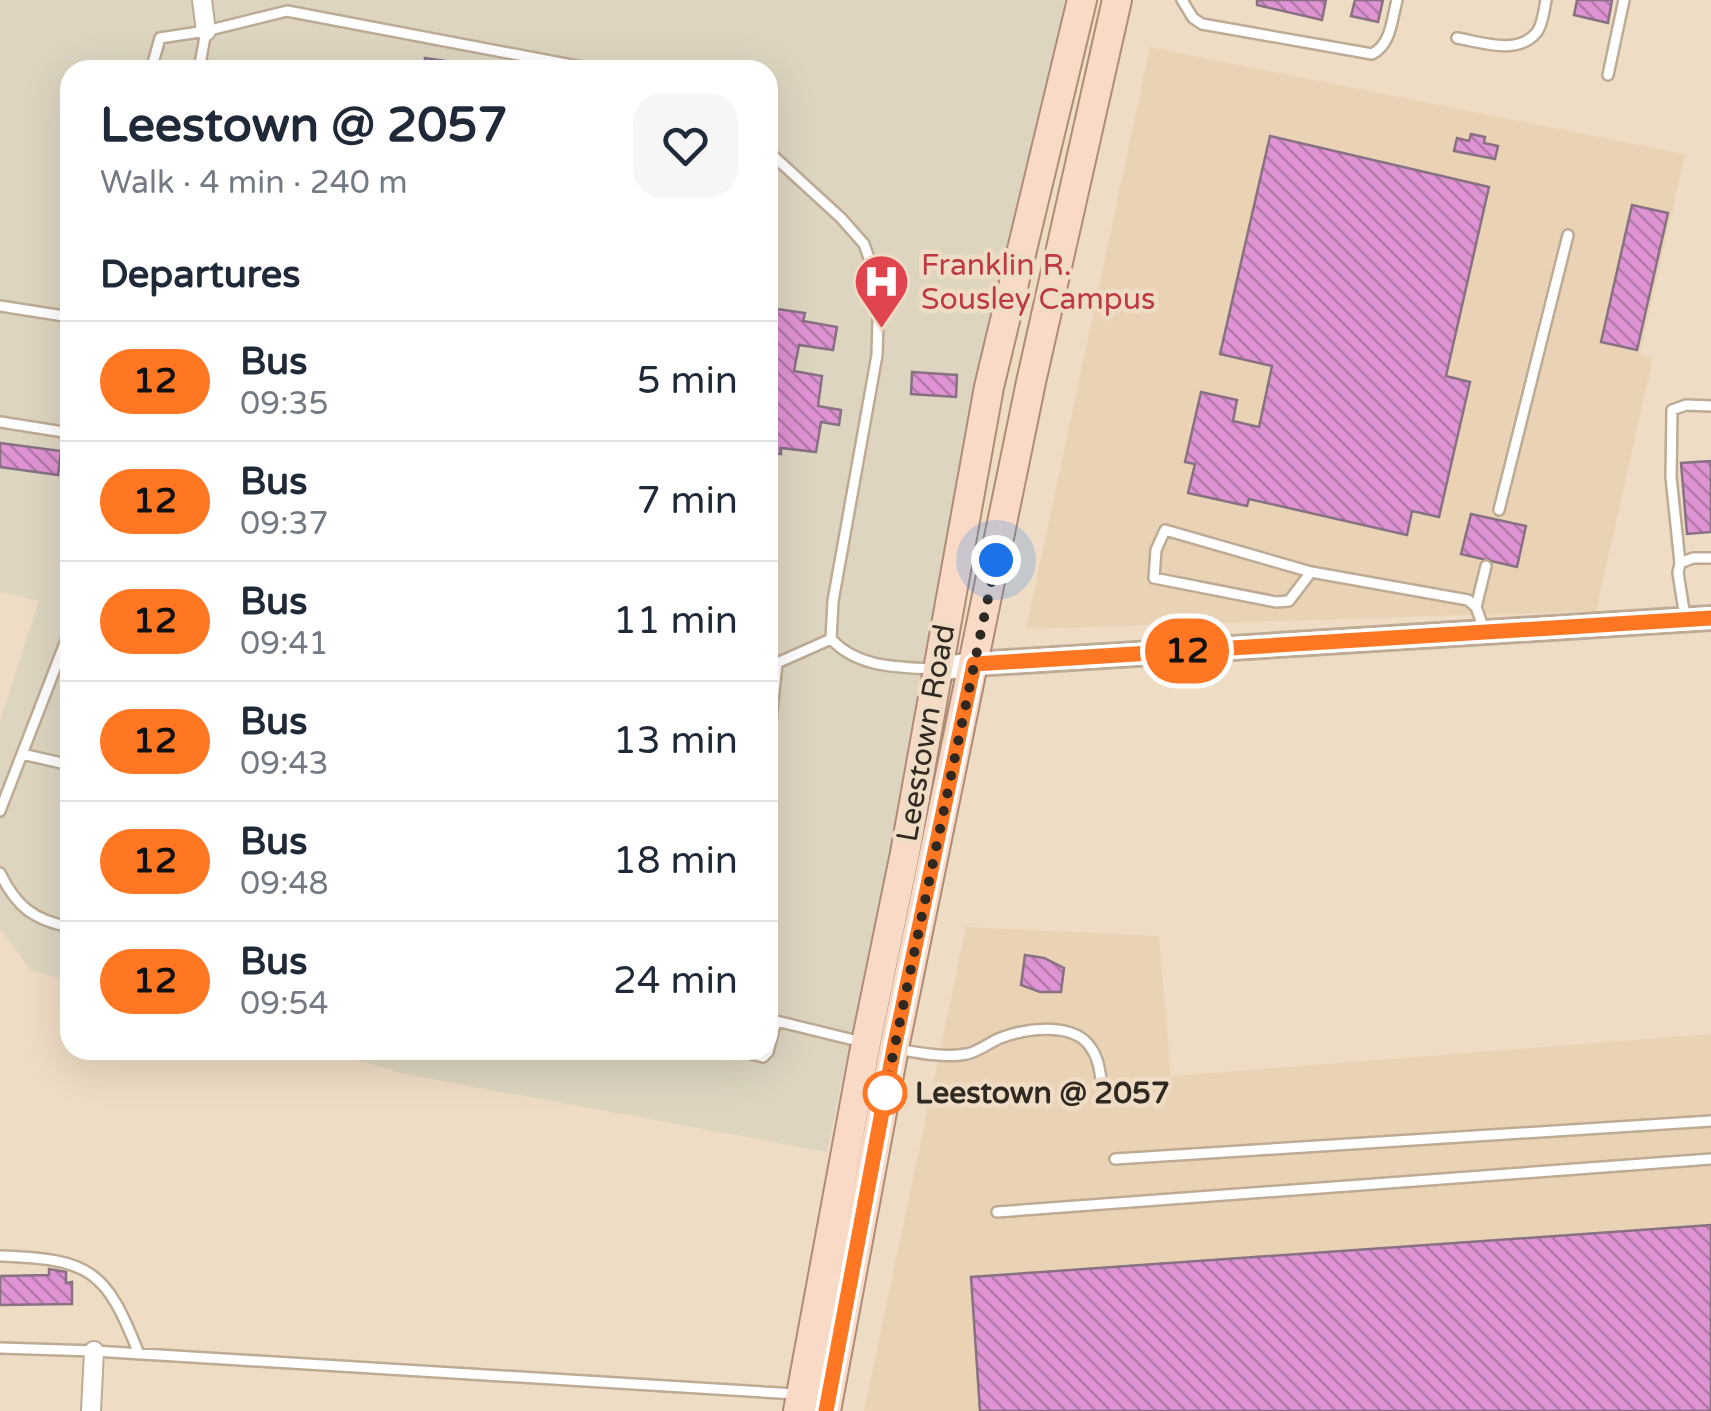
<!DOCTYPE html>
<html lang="en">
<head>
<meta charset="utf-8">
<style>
  body { margin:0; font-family:"Varela Round",sans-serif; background:#f6f6f7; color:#1f2937; height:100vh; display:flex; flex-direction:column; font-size:38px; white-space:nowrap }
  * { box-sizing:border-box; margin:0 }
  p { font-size:32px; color:#747a83 }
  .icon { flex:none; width:55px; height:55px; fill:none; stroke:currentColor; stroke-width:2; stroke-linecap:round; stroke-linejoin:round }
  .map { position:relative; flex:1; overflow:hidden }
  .side { position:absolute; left:60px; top:60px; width:718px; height:1000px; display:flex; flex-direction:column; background:#fff; border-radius:30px; box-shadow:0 10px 40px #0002 }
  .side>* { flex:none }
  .badge { padding:0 20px; border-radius:32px; font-size:35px; line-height:65px }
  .you { position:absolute; width:50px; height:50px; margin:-25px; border:8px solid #fff; border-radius:50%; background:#1a73e8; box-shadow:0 0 0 15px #1a73e833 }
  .map>.badge { position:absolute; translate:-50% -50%; box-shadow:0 0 0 5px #fff }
  h2 { padding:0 40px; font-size:38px; line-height:90px }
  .round { display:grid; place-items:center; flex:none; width:105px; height:105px; border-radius:30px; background:#f6f6f7 }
  .summary { display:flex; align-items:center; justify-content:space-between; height:170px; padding:0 40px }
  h1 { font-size:48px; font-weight:700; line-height:75px }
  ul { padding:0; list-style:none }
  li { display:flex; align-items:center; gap:30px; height:120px; padding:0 40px; border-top:2px solid #e0e1e3 }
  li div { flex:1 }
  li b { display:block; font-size:38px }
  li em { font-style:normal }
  li .badge { min-width:110px; font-weight:700; text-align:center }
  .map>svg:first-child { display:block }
  .built { fill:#ead3b5 }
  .medical { fill:#ddd5c0 }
  .building { fill:url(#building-back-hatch); stroke:#877183; stroke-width:2.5 }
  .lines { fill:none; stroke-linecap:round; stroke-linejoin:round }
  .service-casing { stroke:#bdab95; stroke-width:14 }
  .minor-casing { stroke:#bdab95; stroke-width:22 }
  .tertiary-casing { stroke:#bdab95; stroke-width:28 }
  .primary-casing { stroke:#af8c75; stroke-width:32 }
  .service { stroke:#fff; stroke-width:9 }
  .minor { stroke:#fff; stroke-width:18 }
  .tertiary { stroke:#fff; stroke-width:22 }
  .primary { stroke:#f8dac7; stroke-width:28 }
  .line-casing { stroke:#fff; stroke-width:22 }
  .line { stroke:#ff7723; stroke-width:15 }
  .walk { stroke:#302921; stroke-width:10; stroke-dasharray:0 18 }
  .stop-dot { fill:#fff; stroke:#ff7723; stroke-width:5 }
  .labels { text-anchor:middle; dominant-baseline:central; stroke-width:9; stroke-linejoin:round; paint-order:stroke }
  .health-label { font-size:30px; fill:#be3a42; stroke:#efdcc5; text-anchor:start }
  .street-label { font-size:30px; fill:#302921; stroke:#efdcc5 }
  .stop-label { font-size:30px; font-weight:bold; fill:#302921; stroke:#efdcc5; text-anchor:start }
</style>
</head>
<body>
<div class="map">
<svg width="1711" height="1411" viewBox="0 0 1711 1411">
  <defs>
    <pattern id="building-back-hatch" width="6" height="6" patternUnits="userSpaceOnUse" patternTransform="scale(2.5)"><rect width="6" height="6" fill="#de93d2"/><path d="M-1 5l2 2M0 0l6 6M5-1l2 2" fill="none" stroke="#b478aa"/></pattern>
  </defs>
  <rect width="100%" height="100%" fill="#efdcc5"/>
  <path class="built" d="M 1150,47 L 1685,154 L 1640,354 L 1653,358 L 1596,611 L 1026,629 Z
    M 966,927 L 1159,936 L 1171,1076 L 1711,1034 L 1711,1411 L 864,1411 Z"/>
  <path class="medical" d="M 0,0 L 1066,0 L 827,1152 L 410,1075 L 319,1050 L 768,1050 L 768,70 L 70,70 L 70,981 L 31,970 L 0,929 L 0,721 L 39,601 L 0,592 Z"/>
  <path class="building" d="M 1257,0 L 1326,0 L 1322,20 L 1257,5 Z
    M 1355,0 L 1383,0 L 1378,22 L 1351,16 Z
    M 1577,0 L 1612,0 L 1608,23 L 1574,15 Z
    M 425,58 L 459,63 L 459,70 L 424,70 Z
    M 1471,134 L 1485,137 L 1484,143 L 1498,146 L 1495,159 L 1454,151 L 1457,138 L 1469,141 Z
    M 1270,136 L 1489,187 L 1446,376 L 1470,382 L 1439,517 L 1412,511 L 1407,535 L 1249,499 L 1247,506 L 1188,493 L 1195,464 L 1185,462 L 1201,392 L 1237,400 L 1233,421 L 1259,427 L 1272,366 L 1220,354 Z
    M 1632,205 L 1668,213 L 1637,350 L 1601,342 Z
    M 777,309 L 805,313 L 803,321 L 837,327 L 833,350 L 799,345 L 794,371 L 822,376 L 818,406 L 841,410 L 839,425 L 821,422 L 816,452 L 781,448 L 781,454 L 768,452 L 768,315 L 776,316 Z
    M 912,372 L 957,375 L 956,397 L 911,394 Z
    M 0,443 L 61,451 L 58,475 L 0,467 Z
    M 1711,461 L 1711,532 L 1687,534 L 1681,463 Z
    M 1471,514 L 1526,526 L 1517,567 L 1461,554 Z
    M 1025,955 L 1044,958 L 1064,968 L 1061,992 L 1040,992 L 1021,985 Z
    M 1711,1225 L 1711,1411 L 980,1411 L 971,1277 Z
    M 49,1269 L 66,1272 L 66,1283 L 72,1282 L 72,1304 L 0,1305 L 0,1276 L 49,1275 Z"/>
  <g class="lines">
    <defs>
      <path id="service" d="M 1182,0 L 1193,18 L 1202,24 L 1372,54 C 1391,45 1392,19 1397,0
        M 1457,38 C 1481,42 1518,56 1537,32 C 1543,24 1544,10 1546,0
        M 151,70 L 160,38 L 206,31
        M 199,70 L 206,31 L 287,11 L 598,70
        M 1608,75 L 1624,0
        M 768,151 L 841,218 L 864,244 L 879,286 L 877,355 L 833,601 L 831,639 C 858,668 897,667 934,669
        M 0,306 L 70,317
        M 0,422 L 70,433
        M 1499,510 L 1568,235
        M 1680,563 L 1671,477 L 1672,410 L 1686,405 L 1711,406
        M 1311,572 L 1289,601 L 1276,602 L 1154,578 L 1156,550 L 1165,530 L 1311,572 L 1468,600 L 1476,607 L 1485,632
        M 1476,607 L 1486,566
        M 1685,617 L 1678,573 L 1680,563 L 1693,558 L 1711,558
        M 768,652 L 777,663 L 768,750
        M 768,667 L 831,639
        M 22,754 L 70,765
        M 0,811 L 70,630
        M 0,873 C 16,906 33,920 70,927
        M 768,1019 L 862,1042
        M 897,1049 C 920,1053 944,1058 967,1054 C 980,1051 991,1041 1003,1037 C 1028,1028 1075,1022 1091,1048 C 1099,1059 1100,1073 1102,1086
        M 736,1050 L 763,1057 L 768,1052 L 776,1021
        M 1115,1159 L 1711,1121
        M 997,1212 L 1711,1159
        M 0,1256 C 91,1259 106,1270 139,1354
        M 0,1348 L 94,1351 L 796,1394"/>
      <path id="minor" d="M 202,0 L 206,31
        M 91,1411 L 94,1351"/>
      <path id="tertiary" d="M 938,669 L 975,664 L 1711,618"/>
      <path id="primary" d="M 798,1411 L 866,1043 L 905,853 L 989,387 L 1082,0
        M 826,1411 L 894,1048 L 1031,382 L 1117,0"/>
    </defs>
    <use href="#service" class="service-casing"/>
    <use href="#minor" class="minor-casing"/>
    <use href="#tertiary" class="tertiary-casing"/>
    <use href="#primary" class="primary-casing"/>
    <use href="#service" class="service"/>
    <use href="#minor" class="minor"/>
    <use href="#tertiary" class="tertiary"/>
    <use href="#primary" class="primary"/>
  </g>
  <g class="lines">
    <defs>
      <path id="line" d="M 826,1411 L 894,1048 L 974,664 L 1711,618"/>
    </defs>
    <use href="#line" class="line-casing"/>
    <use href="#line" class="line"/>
    <path class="walk" d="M 885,1093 L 996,560"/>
  </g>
  <defs>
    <symbol id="hospital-pin" viewBox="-11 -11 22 30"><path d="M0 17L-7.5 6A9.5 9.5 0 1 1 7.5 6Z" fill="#e0444e" stroke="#efdcc5"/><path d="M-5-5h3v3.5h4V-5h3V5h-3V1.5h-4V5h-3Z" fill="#fff"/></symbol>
  </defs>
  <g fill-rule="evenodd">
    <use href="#hospital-pin" x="850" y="250" width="63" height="86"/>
  </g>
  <circle class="stop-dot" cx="885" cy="1093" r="20"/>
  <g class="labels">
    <g class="health-label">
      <text x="921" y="265">Franklin R.<tspan x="921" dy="34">Sousley Campus</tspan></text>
    </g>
    <g class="street-label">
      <text transform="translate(926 733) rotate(-80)">Leestown Road</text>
    </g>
    <g class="stop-label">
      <text x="915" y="1093">Leestown @ 2057</text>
    </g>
  </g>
</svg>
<div class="you" style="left:996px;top:560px"></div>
<b class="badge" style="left:1187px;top:651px;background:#ff7723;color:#111">12</b>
<section class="side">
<div class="summary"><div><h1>Leestown @ 2057</h1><p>Walk · 4 min · 240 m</p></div><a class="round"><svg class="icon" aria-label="heart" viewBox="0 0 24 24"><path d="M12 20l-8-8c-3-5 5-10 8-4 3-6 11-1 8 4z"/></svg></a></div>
<h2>Departures</h2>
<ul>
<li><span class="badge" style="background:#ff7723;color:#111">12</span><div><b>Bus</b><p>09:35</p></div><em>5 min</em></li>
<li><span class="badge" style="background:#ff7723;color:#111">12</span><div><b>Bus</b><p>09:37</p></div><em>7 min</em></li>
<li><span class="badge" style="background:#ff7723;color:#111">12</span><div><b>Bus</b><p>09:41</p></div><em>11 min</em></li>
<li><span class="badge" style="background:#ff7723;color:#111">12</span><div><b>Bus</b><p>09:43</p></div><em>13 min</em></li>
<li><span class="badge" style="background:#ff7723;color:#111">12</span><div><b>Bus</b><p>09:48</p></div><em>18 min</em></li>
<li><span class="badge" style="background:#ff7723;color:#111">12</span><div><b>Bus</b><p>09:54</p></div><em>24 min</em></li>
</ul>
</section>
</div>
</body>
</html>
